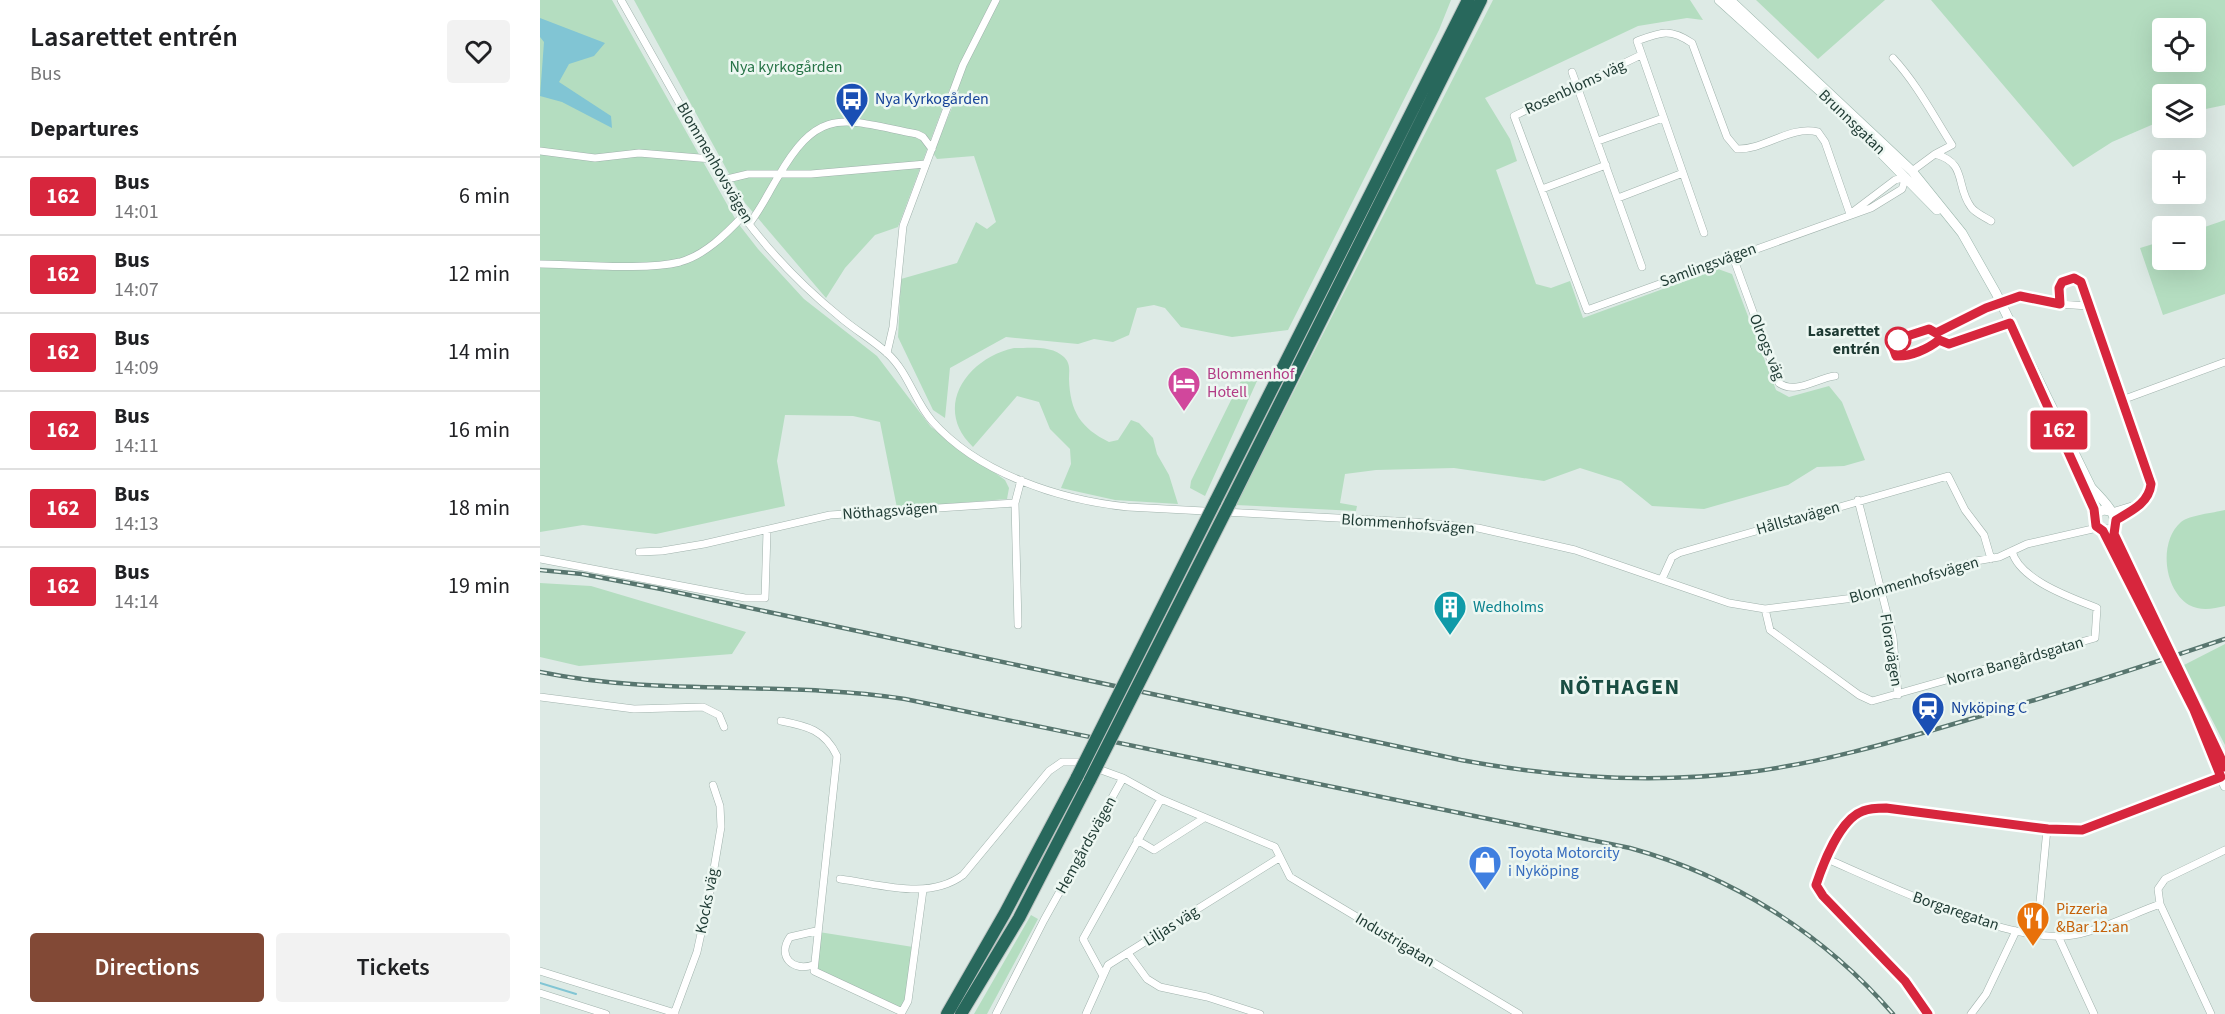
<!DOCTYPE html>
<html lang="en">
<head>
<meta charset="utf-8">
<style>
  body { margin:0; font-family:"Source Sans 3",sans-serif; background:#f2f2f2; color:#202124; height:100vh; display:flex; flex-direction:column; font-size:22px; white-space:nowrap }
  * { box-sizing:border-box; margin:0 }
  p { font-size:20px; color:#757577 }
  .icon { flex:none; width:33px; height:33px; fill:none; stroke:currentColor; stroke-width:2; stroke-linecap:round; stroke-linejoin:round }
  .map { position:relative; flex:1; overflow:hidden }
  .sheet { display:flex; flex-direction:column; background:#fff; width:540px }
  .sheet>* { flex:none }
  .badge { padding:0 12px; border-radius:4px; font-size:21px; line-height:39px }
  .controls { position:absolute; left:1612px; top:18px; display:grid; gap:12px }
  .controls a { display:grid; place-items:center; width:54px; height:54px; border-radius:6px; background:#fff; box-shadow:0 6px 24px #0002; font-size:30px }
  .map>.badge { position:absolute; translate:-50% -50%; box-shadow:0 0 0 3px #fff }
  h2 { padding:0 30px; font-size:22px; line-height:54px }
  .round { display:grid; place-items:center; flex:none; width:63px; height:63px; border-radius:6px; background:#f2f2f2 }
  .overview { display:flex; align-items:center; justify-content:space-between; height:102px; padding:0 30px }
  h1 { font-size:28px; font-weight:600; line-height:45px }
  .primary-button { display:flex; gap:12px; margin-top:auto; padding:12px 30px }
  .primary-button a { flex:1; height:69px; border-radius:6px; background:#824936; color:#fff; font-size:24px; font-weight:600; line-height:69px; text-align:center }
  .primary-button a+a { background:#f2f2f2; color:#202124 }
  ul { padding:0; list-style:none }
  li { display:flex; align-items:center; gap:18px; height:78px; padding:0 30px; border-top:2px solid #e0e0e0 }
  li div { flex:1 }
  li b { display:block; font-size:22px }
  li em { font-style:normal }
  li .badge { min-width:66px; font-weight:700; text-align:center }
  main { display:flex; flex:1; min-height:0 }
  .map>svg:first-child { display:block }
  .green { fill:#b4ddc0; fill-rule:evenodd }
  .water { fill:#81c5d4 }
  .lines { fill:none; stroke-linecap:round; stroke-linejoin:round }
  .stream { stroke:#81c5d4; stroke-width:2 }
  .minor-tunnel { stroke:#b7c7c1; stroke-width:7; stroke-dasharray:7 3.5; stroke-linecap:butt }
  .minor-casing { stroke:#a0b2ac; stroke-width:8 }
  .secondary-casing { stroke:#9cb7ad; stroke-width:10 }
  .motorway-casing { stroke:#bcc4c2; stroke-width:14 }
  .minor { stroke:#fff; stroke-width:7 }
  .secondary { stroke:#fff; stroke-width:9 }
  .motorway { stroke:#28685c; stroke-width:12 }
  .rail-casing { stroke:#58766f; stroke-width:4.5 }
  .rail { stroke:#edf7f2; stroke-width:2; stroke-dasharray:7; stroke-linecap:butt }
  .motorway-bridge-casing { stroke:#bcc4c2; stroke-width:14; stroke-linecap:butt }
  .motorway-bridge { stroke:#28685c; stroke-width:12 }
  .line-casing { stroke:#fff; stroke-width:14 }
  .line { stroke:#d7263d; stroke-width:9 }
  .stop-dot { fill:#fff; stroke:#d7263d; stroke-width:3 }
  .labels { text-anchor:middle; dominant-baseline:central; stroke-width:5; stroke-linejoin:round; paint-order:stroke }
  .park-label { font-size:16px; fill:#267346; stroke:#edf7f2 }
  .street-label { font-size:16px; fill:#1e3a33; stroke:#edf7f2 }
  .transit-label { font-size:16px; fill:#164399; stroke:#edf7f2; text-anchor:start }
  .stop-label { font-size:16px; font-weight:bold; fill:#1e3a33; stroke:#edf7f2; text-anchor:end }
  .hotel-label { font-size:16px; fill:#b23c85; stroke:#edf7f2; text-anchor:start }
  .culture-label { font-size:16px; fill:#0d838f; stroke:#edf7f2; text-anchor:start }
  .shop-label { font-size:16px; fill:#366cbe; stroke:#edf7f2; text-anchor:start }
  .food-label { font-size:16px; fill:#c56008; stroke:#edf7f2; text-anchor:start }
  .district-label { font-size:22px; font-weight:bold; letter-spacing:1.5px; fill:#194d42; stroke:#edf7f2 }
</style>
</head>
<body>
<main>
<section class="sheet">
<div class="overview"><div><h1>Lasarettet entrén</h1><p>Bus</p></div><a class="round"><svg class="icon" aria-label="heart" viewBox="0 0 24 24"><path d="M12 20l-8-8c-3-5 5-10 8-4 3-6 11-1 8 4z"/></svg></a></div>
<h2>Departures</h2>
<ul>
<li><span class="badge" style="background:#d7263d;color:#fff">162</span><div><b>Bus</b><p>14:01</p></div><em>6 min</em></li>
<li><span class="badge" style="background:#d7263d;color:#fff">162</span><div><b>Bus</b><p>14:07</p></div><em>12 min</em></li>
<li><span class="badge" style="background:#d7263d;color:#fff">162</span><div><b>Bus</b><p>14:09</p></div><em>14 min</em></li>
<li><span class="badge" style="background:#d7263d;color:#fff">162</span><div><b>Bus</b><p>14:11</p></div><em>16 min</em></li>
<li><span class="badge" style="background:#d7263d;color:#fff">162</span><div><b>Bus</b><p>14:13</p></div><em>18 min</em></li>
<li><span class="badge" style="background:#d7263d;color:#fff">162</span><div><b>Bus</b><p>14:14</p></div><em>19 min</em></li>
</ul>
<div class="primary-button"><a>Directions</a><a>Tickets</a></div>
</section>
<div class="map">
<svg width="1685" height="1014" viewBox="0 0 1685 1014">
  <rect width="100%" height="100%" fill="#ddeae5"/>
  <path class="green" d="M 0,0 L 72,0 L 197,222 L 218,249 L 264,299 L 337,356 L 391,427 L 465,480 L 469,488 L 467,499 L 357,508 L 340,422 L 313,416 L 245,415 L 237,461 L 245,506 L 116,534 L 43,525 L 0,532 Z
    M 94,0 L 911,0 L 899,30 L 748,330 L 692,337 L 641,327 L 625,308 L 614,305 L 597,308 L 589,335 L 573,342 L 554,339 L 538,344 L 466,337 L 410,368 L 405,418 L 393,410 L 358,337 L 361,279 L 417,263 L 436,222 L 447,229 L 456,222 L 434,156 L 397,159 L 393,153 L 419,91 L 410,88 L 358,227 L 335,235 L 305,268 L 286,298 L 205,203 Z
    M 953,0 L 1150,0 L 1163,20 L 1147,18 L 1098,26 L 945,98 L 970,139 L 977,161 L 956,170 L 996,284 L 1011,288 L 1030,281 L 1043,318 L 1178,269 L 1192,274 L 1236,390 L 1249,397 L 1289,386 L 1302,402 L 1325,460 L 1304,466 L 1277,467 L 1248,485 L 1164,509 L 1112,506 L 1081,481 L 1040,468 L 1004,481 L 914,468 L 836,470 L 805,474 L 800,503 L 817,506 L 816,511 L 696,505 Z
    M 1216,0 L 1345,0 L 1278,59 Z
    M 1391,0 L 1685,0 L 1685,105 L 1656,111 L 1656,94 L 1623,94 L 1623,120 L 1572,142 L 1533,167 ZM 1623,28 L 1656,28 L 1656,62 L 1623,62 Z
    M 1685,220 L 1685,294 L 1623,315 L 1600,248 L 1623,241 L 1623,260 L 1656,260 L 1656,230 Z
    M 474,348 C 489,348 512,345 524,357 C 531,364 529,371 529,379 C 530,412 541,428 569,442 L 578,440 L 591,420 L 599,423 L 613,438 L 617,454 L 629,475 L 638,504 L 575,500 L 521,488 L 531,464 L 530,449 L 510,429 L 499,402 L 477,396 L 433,447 C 392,408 427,358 474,348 Z
    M 707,378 L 717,381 L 665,496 L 650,488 L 651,481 L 696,390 L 701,381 Z
    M 1685,510 L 1685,606 C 1673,609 1660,611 1649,605 C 1624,590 1618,542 1641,522 C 1650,515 1673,513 1685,510 Z
    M 0,583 L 51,586 L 206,632 L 192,654 L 39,666 L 0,657 Z
    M 1685,644 L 1685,745 L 1644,665 Z
    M 491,915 L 498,919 L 447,1014 L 434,1014 Z
    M 279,932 L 373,947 L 367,1000 L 360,1011 L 280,974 L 275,964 Z"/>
  <path class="water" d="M 0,18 L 65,43 L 54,56 L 29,64 L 19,82 L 71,116 L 72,128 L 22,102 L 0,96 L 4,42 L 0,37 Z"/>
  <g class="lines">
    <path class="stream" d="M 0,983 L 36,994"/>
    <path class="minor-tunnel" d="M 1446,308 L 1471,299"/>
    <defs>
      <path id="minor" d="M 81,0 L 203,216 C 231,254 263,287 300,317 C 315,330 333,340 347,353 C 368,372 374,400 392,421 C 439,474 520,500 588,507 L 874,522 L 938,528 L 1035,550 L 1189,603 L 1225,609 L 1322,597 L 1436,561 L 1459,557 L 1487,544 L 1557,528
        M 1101,55 L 974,116 L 1047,310 L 1331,208 L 1362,189 L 1366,177 L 1355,180 L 1310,214
        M 1353,58 C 1377,84 1393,115 1412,145 L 1395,154
        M 1032,72 L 1102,267
        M 1058,141 L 1123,118
        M 0,151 L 55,158 L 99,153 L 172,159
        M 1372,171 L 1395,154 C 1428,163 1415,186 1431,207 C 1435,213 1445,217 1451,221
        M 183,180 L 208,174 L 271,174 L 386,164
        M 1002,189 L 1066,165
        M 1078,198 L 1143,173
        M 209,224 C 221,209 228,193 238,177 C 280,104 303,120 377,134 L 383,137 L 392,149
        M 1164,233 L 1097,41 C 1121,32 1130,28 1152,43 L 1187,137 L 1197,149 C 1225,150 1250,125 1278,132 L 1285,142 L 1310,214
        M 1193,257 L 1239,383 C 1255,395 1277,378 1295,376
        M 0,264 C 38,264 104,271 140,262 C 165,255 186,234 203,216
        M 1471,299 L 1489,296 L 1505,303 L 1548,306
        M 1520,304 L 1519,288 L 1522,282 L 1535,278 L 1541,282 L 1607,469 L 1611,484 L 1610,495 L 1576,520
        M 1397,333 L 1446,308
        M 1399,340 L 1409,344 L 1470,323
        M 347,353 L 353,327 L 363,226 L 423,65 L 456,0
        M 1582,400 L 1685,362
        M 1318,500 L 1353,637 L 1358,695
        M 475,503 L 478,625
        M 1572,512 L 1595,505
        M 99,552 L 122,551 L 164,544 L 290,515 L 475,503 L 481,480
        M 0,559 L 205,598 L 225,598 L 227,531
        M 1122,579 L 1132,557 L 1139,553 L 1408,476 L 1425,510 L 1444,535 L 1451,559
        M 1225,609 L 1230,630 L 1319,695 L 1332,701 L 1555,638 L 1557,608 C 1532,598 1479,580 1472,551
        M 0,697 L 94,709 L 163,707 L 179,715 L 184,727
        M 241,721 C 267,726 285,730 297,756 L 274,971 L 362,1012 L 368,1001 L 383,890
        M 597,840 L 614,850 L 664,818
        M 1285,858 C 1343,883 1472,946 1533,935 C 1562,930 1592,914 1620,904
        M 300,879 C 340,884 388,901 423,875 L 509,771 L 522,762 L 539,762 L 583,778 L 621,799 L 735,847 L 750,877 L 979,1014
        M 1497,933 L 1507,829
        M 1518,936 L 1554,1014
        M 588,953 L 607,979 L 620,987 L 667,997 L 720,1014
        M 273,965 C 252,972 237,956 250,937 L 276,931
        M 0,971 L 135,1013
        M 562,974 L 543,939 L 621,799
        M 0,993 L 66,1014
        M 134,1014 L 157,952 L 170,892 L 181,827 L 180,806 L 173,785
        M 456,1014 L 504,920 L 583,778
        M 546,1014 L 568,965 L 739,858
        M 1388,1014 L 1365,981 L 1283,896 L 1276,885 C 1283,864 1301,819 1323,811 C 1330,808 1338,808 1346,808 L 1507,829 L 1542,830 L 1685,775
        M 1431,1014 L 1446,994 L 1476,931
        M 1671,1014 L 1620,904 L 1618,889 L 1625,879 L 1685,850"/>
      <path id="secondary" d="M 1179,0 L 1282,93 L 1397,210
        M 1190,0 L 1372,171 L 1422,233 L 1456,293 L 1551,487 C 1560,498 1583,516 1571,530 L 1558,529 L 1554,522 L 1556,514 L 1563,510 L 1571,511
        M 1536,470 L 1556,514
        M 1573,527 L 1577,543 L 1590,570
        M 1563,531 L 1654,710 L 1685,786
        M 1669,734 L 1685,767"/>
      <path id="motorway" d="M 675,502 L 928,0
        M 690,503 L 941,0
        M 407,1014 L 465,913 L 537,777
        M 421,1014 L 479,918 L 550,780"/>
    </defs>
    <use href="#minor" class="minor-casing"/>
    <use href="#secondary" class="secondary-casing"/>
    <use href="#motorway" class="motorway-casing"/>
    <use href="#minor" class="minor"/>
    <use href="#secondary" class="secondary"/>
    <use href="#motorway" class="motorway"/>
    <defs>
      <path id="rail" d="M 0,570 L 42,574 L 121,589 L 921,760 C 1017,778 1113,784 1210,772 C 1280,763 1349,743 1417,723 C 1507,697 1596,669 1685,639
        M 0,672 C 121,697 244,680 365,699 L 1090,848 C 1192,876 1284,934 1353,1014"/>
    </defs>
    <use href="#rail" class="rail-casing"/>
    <use href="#rail" class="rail"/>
    <defs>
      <path id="motorway-bridge" d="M 537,777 L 675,502
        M 550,780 L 690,503"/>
    </defs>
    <use href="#motorway-bridge" class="motorway-bridge-casing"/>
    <use href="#motorway-bridge" class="motorway-bridge"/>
  </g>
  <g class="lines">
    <defs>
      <path id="line" d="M 1388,1014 L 1365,981 L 1283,896 L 1276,885 C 1283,864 1300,819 1323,811 C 1330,808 1338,808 1346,808 L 1508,829 L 1542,830 L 1681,777 L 1654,710 L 1563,531 L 1556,526 L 1554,509 L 1470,323 L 1409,344 L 1399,340 C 1388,349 1370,357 1356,356 L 1352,345 L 1358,339 L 1389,329 L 1396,333 L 1446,308 L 1480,296 L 1520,304 L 1519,288 L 1522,282 L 1534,278 L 1541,282 L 1611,484 C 1609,503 1591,511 1576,520 L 1574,534 L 1685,767"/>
    </defs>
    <use href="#line" class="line-casing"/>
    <use href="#line" class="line"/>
  </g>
  <defs>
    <symbol id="bus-pin" viewBox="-11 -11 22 30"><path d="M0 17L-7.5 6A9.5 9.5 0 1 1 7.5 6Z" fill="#1a4fb4" stroke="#edf7f2"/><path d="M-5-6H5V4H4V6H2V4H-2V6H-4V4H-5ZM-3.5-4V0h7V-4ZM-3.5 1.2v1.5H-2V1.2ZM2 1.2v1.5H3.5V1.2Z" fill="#fff"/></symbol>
    <symbol id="hotel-pin" viewBox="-11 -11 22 30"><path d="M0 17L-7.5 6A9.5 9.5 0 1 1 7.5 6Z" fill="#d1479c" stroke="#edf7f2"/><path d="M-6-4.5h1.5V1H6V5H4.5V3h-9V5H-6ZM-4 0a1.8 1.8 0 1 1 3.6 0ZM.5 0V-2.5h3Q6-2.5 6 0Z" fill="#fff"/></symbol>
    <symbol id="building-pin" viewBox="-11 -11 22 30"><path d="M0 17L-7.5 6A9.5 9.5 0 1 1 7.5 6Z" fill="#0f9aa8" stroke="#edf7f2"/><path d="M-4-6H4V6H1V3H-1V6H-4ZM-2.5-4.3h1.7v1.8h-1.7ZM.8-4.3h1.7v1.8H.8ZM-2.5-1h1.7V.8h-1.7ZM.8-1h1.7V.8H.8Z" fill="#fff"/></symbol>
    <symbol id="station-pin" viewBox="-11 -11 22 30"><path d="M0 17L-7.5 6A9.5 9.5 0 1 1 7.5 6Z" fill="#1a4fb4" stroke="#edf7f2"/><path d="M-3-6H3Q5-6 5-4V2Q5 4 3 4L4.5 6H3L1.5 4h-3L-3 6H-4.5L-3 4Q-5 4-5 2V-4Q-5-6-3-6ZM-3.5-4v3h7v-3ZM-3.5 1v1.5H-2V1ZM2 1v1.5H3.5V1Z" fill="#fff"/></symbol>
    <symbol id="shop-pin" viewBox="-11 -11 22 30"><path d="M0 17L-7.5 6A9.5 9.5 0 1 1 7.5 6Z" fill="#3f7fe0" stroke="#edf7f2"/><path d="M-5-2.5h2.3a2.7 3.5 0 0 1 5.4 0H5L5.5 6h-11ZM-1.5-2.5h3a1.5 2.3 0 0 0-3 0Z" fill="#fff"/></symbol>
    <symbol id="restaurant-pin" viewBox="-11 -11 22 30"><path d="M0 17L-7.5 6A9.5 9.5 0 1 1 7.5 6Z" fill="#e8710a" stroke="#edf7f2"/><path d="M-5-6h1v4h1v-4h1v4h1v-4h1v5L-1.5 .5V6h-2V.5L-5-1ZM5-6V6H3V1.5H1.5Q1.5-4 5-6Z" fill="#fff"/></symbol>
  </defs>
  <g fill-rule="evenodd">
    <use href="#bus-pin" x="293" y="80" width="38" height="52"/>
    <use href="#hotel-pin" x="625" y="364" width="38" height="52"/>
    <use href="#building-pin" x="891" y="588" width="38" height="52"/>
    <use href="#station-pin" x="1369" y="689" width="38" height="52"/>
    <use href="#shop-pin" x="926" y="843" width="38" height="52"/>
    <use href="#restaurant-pin" x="1474" y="899" width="38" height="52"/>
  </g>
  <circle class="stop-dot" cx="1358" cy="340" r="12"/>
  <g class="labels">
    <g class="park-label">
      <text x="246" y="67">Nya kyrkogården</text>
    </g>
    <g class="street-label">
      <text transform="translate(1035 87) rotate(-25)">Rosenbloms väg</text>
      <text transform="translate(1312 122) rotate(44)">Brunnsgatan</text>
      <text transform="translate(175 163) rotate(60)">Blommenhovsvägen</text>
      <text transform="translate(1168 265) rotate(-20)">Samlingsvägen</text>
      <text transform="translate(1227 347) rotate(68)">Olrogs väg</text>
      <text transform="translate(350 511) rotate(-4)">Nöthagsvägen</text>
      <text transform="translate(1258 518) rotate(-16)">Hållstavägen</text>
      <text transform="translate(868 524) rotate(4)">Blommenhofsvägen</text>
      <text transform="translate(1374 580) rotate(-16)">Blommenhofsvägen</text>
      <text transform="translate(1351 650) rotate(81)">Floravägen</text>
      <text transform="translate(1475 661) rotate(-16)">Norra Bangårdsgatan</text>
      <text transform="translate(546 845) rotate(-61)">Hemgårdsvägen</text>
      <text transform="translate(167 901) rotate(-79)">Kocks väg</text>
      <text transform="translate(1416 911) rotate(19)">Borgaregatan</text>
      <text transform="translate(631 926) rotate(-32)">Liljas väg</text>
      <text transform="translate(855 940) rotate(31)">Industrigatan</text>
    </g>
    <g class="transit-label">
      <text x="335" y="99">Nya Kyrkogården</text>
      <text x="1411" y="708">Nyköping C</text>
    </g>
    <g class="stop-label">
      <text x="1340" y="331">Lasarettet<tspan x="1340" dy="18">entrén</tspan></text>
    </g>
    <g class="hotel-label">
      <text x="667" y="374">Blommenhof<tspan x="667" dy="18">Hotell</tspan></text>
    </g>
    <g class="culture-label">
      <text x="933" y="607">Wedholms</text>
    </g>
    <g class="shop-label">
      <text x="968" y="853">Toyota Motorcity<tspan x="968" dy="18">i Nyköping</tspan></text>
    </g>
    <g class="food-label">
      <text x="1516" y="909">Pizzeria<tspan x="1516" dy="18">&amp;Bar 12:an</tspan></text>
    </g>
    <g class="district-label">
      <text x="1080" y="687">NÖTHAGEN</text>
    </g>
  </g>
</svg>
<div class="controls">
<a><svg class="icon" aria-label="locate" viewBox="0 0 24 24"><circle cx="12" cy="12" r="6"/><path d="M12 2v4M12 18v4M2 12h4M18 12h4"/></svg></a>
<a><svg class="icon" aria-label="layers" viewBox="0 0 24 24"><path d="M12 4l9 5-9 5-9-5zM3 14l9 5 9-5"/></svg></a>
<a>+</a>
<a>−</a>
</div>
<b class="badge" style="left:1519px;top:430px;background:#d7263d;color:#fff">162</b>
</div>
</main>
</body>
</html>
